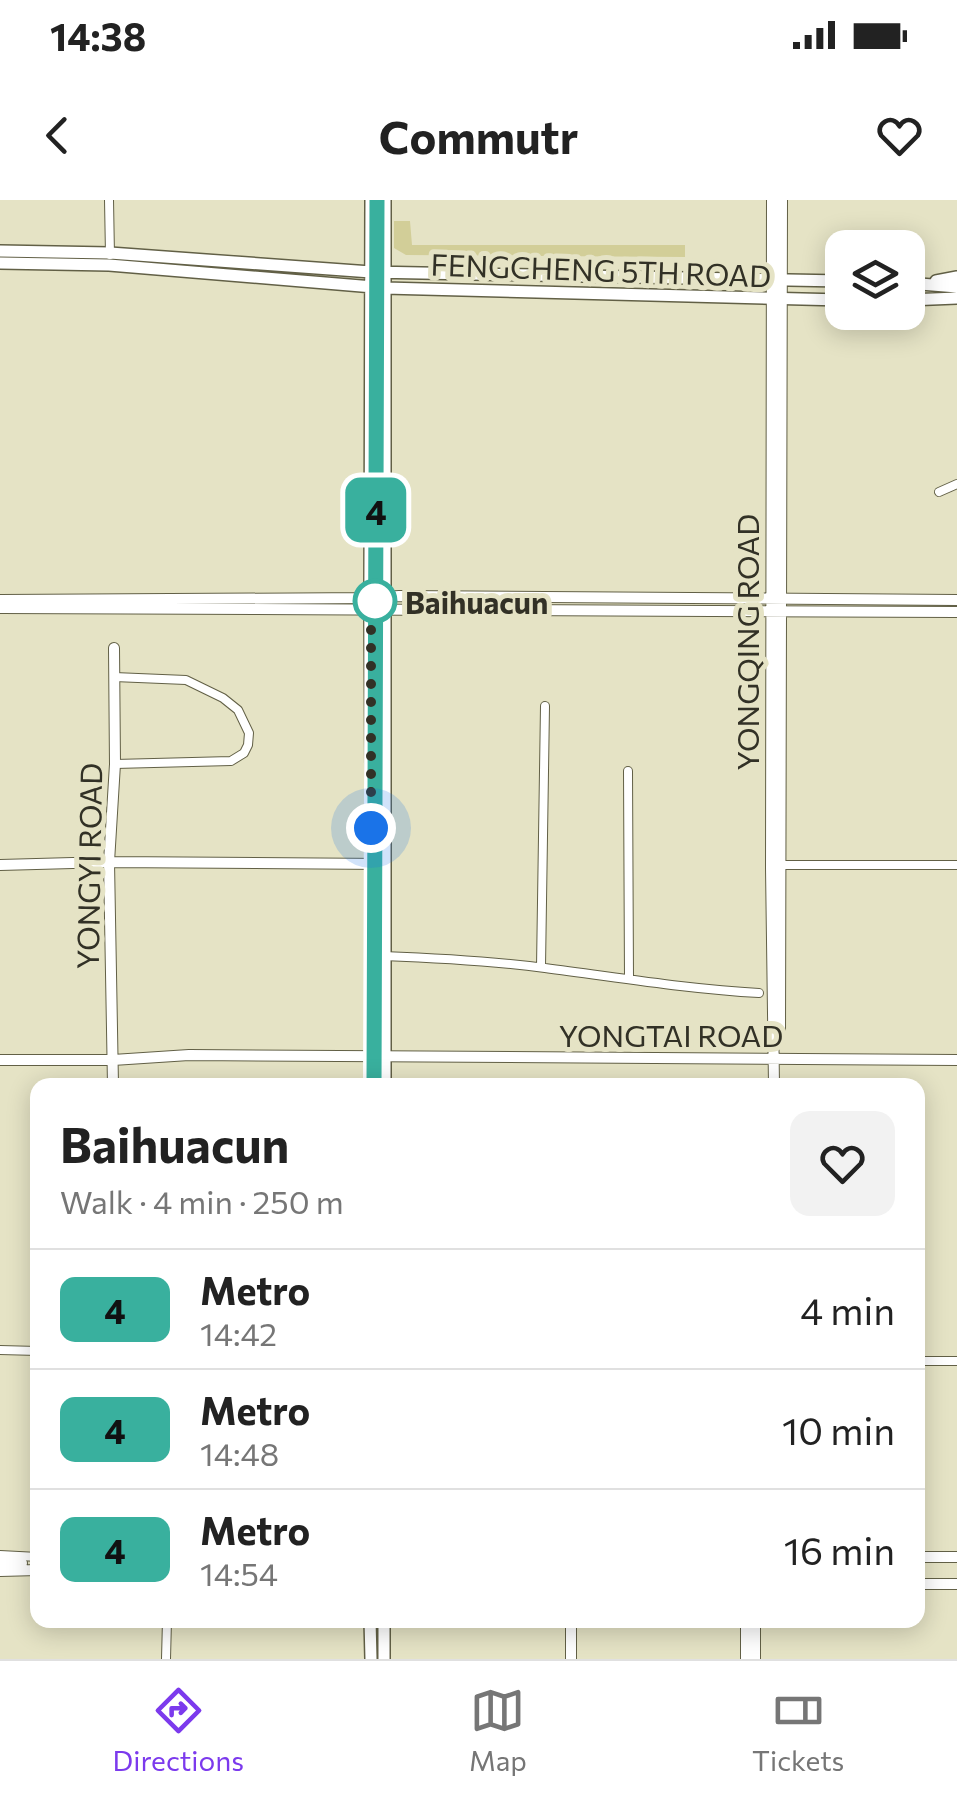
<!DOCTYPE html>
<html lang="en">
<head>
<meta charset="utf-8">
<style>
  body { margin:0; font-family:Commissioner,sans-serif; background:#f2f2f2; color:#222; height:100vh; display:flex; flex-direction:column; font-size:38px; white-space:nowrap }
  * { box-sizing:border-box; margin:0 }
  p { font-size:32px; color:#767676 }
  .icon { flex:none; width:55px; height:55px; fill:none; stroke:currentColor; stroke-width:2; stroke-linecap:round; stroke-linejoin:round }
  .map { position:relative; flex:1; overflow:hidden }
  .panel { position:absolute; left:30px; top:878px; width:895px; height:550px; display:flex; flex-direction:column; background:#fff; border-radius:20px; box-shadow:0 5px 25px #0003 }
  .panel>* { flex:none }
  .badge { padding:0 20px; border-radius:15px; font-size:35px; line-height:65px }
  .controls { position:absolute; left:825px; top:30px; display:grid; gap:20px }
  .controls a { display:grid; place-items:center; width:100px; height:100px; border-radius:20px; background:#fff; box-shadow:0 5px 25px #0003; font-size:50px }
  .you { position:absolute; width:50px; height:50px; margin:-25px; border:8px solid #fff; border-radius:50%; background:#1a73e8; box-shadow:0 0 0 15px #1a73e833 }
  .map>.badge { position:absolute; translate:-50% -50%; box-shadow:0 0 0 5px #fff }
  .round { display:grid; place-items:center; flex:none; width:105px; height:105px; border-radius:20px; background:#f2f2f2 }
  .overview { display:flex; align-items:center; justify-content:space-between; height:170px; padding:0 30px }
  h1 { font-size:48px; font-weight:700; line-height:75px }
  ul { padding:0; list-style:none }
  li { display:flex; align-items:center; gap:30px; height:120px; padding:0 30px; border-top:2px solid #e0e0e0 }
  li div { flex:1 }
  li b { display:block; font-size:38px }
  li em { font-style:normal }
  li .badge { min-width:110px; font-weight:700; text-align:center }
  .status { display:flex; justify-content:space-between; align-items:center; height:70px; padding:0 50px; background:#fff; direction:ltr }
  .status svg { height:28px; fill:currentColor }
  header { display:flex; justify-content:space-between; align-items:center; height:130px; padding:0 30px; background:#fff; font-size:45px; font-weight:700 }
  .tabs { display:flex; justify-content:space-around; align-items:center; height:140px; border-top:2px solid #e0e0e0; background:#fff; font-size:28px; color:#767676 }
  .tabs a { display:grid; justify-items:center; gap:5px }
  .tabs .current { color:#7c3aed }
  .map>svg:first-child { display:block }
  .green { fill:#d2ce98 }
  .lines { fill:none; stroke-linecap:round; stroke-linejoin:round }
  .street-casing { stroke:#626046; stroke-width:10 }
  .secondary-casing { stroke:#626046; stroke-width:12 }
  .primary-casing { stroke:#626046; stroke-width:14 }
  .street { stroke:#fff; stroke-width:8 }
  .secondary { stroke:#fff; stroke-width:10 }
  .primary { stroke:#fff; stroke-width:11 }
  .line-casing { stroke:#fff; stroke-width:22 }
  .line { stroke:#39b09e; stroke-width:15 }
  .walk { stroke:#323126; stroke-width:10; stroke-dasharray:0 18 }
  .stop-dot { fill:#fff; stroke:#39b09e; stroke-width:5 }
  .labels { text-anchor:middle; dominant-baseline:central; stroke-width:10; stroke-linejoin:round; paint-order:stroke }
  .street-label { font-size:30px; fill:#323126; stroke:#e5e3c5 }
  .stop-label { font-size:30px; font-weight:bold; fill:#323126; stroke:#e5e3c5; text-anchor:start }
</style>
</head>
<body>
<div class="status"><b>14:38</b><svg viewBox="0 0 49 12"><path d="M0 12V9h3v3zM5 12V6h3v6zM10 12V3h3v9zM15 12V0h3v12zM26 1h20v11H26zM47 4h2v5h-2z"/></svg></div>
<header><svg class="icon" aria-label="back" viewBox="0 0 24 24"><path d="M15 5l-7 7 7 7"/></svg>Commutr<svg class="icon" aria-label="heart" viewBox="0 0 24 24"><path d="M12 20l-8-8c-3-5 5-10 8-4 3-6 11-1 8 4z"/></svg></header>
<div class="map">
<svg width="957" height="1459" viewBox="0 0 957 1459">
  <rect width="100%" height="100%" fill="#e5e3c5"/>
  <path class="green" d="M 394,21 L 410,21 L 412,45 L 685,45 L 685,57 L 406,55 L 394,48 Z"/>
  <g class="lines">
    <defs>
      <path id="street" d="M 109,0 L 110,55
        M 939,292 L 957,284
        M 114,477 L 186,480 L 223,498 L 238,510 L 249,533 L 248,545 L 244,553 L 231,561 L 115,564
        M 628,571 L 629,779
        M 777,665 L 957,665
        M 383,756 C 437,758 491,761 545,768 C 616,777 687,789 759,793
        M 541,767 L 545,506
        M 0,1150 L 38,1151
        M 918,1161 L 957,1161
        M 0,1355 L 38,1357
        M 166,1459 L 167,1420"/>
      <path id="secondary" d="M 772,0 L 771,668 L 774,885
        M 0,400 L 371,398 L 399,396 L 957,400
        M 0,408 L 957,412
        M 0,665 L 109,662 L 384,664
        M 780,834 L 782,0
        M 0,860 L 113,860 L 189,855 L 957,860
        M 113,885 L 109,662 L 115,564 L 114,448
        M 918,1357 L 957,1357
        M 0,1362 L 22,1363
        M 0,1371 L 38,1370
        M 918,1384 L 957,1384
        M 571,1420 L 571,1459
        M 746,1420 L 746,1459
        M 755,1420 L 755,1459"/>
      <path id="primary" d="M 371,0 L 370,409 L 373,885
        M 0,51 L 110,53 L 371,72 L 842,81
        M 0,63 L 109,65 L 385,88 L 842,100
        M 936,81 L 957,77
        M 908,83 L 957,87
        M 908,100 L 957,98
        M 385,885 L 385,0
        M 370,1420 L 371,1459
        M 384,1420 L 384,1459"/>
    </defs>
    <use href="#street" class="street-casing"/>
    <use href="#secondary" class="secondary-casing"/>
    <use href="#primary" class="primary-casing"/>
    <use href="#street" class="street"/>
    <use href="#secondary" class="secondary"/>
    <use href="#primary" class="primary"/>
  </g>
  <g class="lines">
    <defs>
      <path id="line" d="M 374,885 L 377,0"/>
    </defs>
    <use href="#line" class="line-casing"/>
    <use href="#line" class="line"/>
    <path class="walk" d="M 371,628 L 371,398 L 375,401"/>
  </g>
  <circle class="stop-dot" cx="375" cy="401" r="20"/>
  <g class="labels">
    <g class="street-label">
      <text transform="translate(601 69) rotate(2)">FENGCHENG 5TH ROAD</text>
      <text transform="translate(746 442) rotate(-90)">YONGQING ROAD</text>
      <text transform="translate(88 666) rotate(-89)">YONGYI ROAD</text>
      <text x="671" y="834">YONGTAI ROAD</text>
    </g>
    <g class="stop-label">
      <text x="405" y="401">Baihuacun</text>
    </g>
  </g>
</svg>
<div class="controls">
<a><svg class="icon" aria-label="layers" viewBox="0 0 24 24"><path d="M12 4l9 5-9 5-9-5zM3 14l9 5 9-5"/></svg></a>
</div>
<div class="you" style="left:371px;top:628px"></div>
<b class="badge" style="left:376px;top:310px;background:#39b09e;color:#111">4</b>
<section class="panel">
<div class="overview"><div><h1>Baihuacun</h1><p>Walk · 4 min · 250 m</p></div><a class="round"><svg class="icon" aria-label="heart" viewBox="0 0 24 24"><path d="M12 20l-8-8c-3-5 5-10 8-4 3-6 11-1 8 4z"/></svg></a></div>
<ul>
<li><span class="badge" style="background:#39b09e;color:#111">4</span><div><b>Metro</b><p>14:42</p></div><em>4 min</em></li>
<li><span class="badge" style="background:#39b09e;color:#111">4</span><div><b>Metro</b><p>14:48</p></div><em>10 min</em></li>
<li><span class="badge" style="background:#39b09e;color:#111">4</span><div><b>Metro</b><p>14:54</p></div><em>16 min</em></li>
</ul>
</section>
</div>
<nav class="tabs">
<a class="current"><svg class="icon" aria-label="directions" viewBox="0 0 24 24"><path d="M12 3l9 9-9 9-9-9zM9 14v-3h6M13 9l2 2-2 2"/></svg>Directions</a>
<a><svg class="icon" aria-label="map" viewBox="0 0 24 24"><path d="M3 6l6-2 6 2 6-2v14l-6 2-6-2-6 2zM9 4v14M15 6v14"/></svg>Map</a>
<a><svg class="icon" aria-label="tickets" viewBox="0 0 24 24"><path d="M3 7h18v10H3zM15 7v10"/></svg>Tickets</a>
</nav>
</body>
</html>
